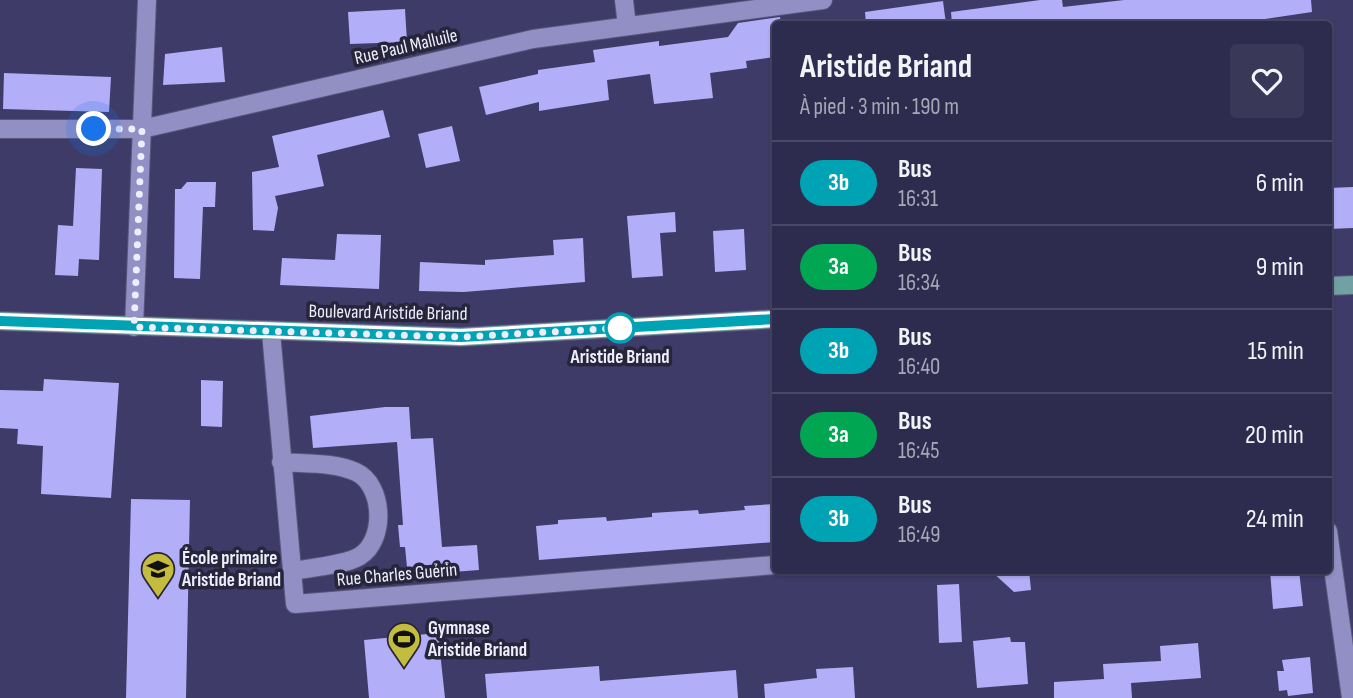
<!DOCTYPE html>
<html lang="fr">
<head>
<meta charset="utf-8">
<style>
  body { margin:0; font-family:"Sofia Sans Condensed",sans-serif; background:#3a3858; color:#f1f3f6; height:100vh; display:flex; flex-direction:column; font-size:26px; white-space:nowrap }
  * { box-sizing:border-box; margin:0 }
  p { font-size:23px; color:#a7a7b6 }
  .icon { flex:none; width:38px; height:38px; fill:none; stroke:currentColor; stroke-width:2; stroke-linecap:round; stroke-linejoin:round }
  .map { position:relative; flex:1; overflow:hidden }
  .panel { position:absolute; left:772px; top:21px; width:560px; height:553px; display:flex; flex-direction:column; background:#2e2c4e; border-radius:7px; box-shadow:0 2px 5px #0004,0 0 0 2px #494866 }
  .panel>* { flex:none }
  .badge { padding:0 14px; border-radius:23px; font-size:24px; line-height:46px }
  .you { position:absolute; width:35px; height:35px; margin:-18px; border:5px solid #fff; border-radius:50%; background:#1a73e8; box-shadow:0 0 0 10px #1a73e833 }
  .map>.badge { position:absolute; translate:-50% -50%; box-shadow:0 0 0 4px #fff }
  .round { display:grid; place-items:center; flex:none; width:74px; height:74px; border-radius:7px; background:#3a3858 }
  .summary { display:flex; align-items:center; justify-content:space-between; height:119px; padding:0 28px }
  h1 { font-size:33px; font-weight:700; line-height:52px }
  ul { padding:0; list-style:none }
  li { display:flex; align-items:center; gap:21px; height:84px; padding:0 28px; border-top:2px solid #494866 }
  li div { flex:1 }
  li b { display:block; font-size:26px }
  li em { font-style:normal }
  li .badge { min-width:77px; font-weight:700; text-align:center }
  .map>svg:first-child { display:block }
  .building { fill:#b2aef8 }
  .lines { fill:none; stroke-linecap:round; stroke-linejoin:round }
  .minor-casing { stroke:#5a567a; stroke-width:20 }
  .primary-casing { stroke:#5a567a; stroke-width:20 }
  .minor { stroke:#918fc3; stroke-width:18 }
  .primary { stroke:#71a1a3; stroke-width:18 }
  .line-casing { stroke:#fff; stroke-width:16 }
  .line { stroke:#00a3b4; stroke-width:10 }
  .walk { stroke:#ededfe; stroke-width:7; stroke-dasharray:0 12.6 }
  .stop-dot { fill:#fff; stroke:#00a3b4; stroke-width:3.5 }
  .labels { text-anchor:middle; dominant-baseline:central; stroke-width:7; stroke-linejoin:round; paint-order:stroke }
  .street-label { font-size:19px; fill:#ededfe; stroke:#26253a }
  .stop-label { font-size:19px; font-weight:bold; fill:#ededfe; stroke:#26253a }
  .poi-label { font-size:19px; font-weight:bold; fill:#ededfe; stroke:#26253a; text-anchor:start }
</style>
</head>
<body>
<div class="map">
<svg width="1353" height="698" viewBox="0 0 1353 698">
  <rect width="100%" height="100%" fill="#3e3b68"/>
  <path class="building" d="M 1040,0 L 1062,0 L 1063,7 L 1124,0 L 1311,0 L 1312,12 L 1265,19 L 1266,24 L 952,24 L 951,12 Z
    M 943,1 L 946,24 L 866,24 L 865,12 Z
    M 405,9 L 407,42 L 350,44 L 348,12 Z
    M 780,17 L 781,24 L 775,24 L 775,57 L 746,61 L 747,68 L 710,73 L 713,98 L 654,104 L 650,74 L 607,80 L 609,100 L 539,111 L 539,102 L 486,115 L 479,87 L 538,74 L 538,70 L 595,62 L 593,50 L 659,41 L 659,46 L 728,37 L 738,23 Z
    M 222,47 L 225,82 L 163,85 L 165,54 Z
    M 4,73 L 111,77 L 109,112 L 3,109 Z
    M 383,110 L 390,137 L 317,155 L 324,186 L 275,196 L 278,208 L 274,231 L 253,230 L 252,172 L 279,167 L 272,136 Z
    M 452,126 L 460,161 L 426,168 L 418,134 Z
    M 76,168 L 102,169 L 99,260 L 79,259 L 78,276 L 55,275 L 58,225 L 73,226 Z
    M 187,182 L 216,182 L 215,207 L 203,207 L 200,279 L 174,278 L 175,189 L 181,189 Z
    M 1353,187 L 1353,228 L 1328,229 L 1328,188 Z
    M 675,212 L 676,232 L 660,233 L 663,276 L 632,278 L 627,216 Z
    M 744,229 L 746,270 L 715,272 L 713,231 Z
    M 337,234 L 381,235 L 379,289 L 280,285 L 282,258 L 335,260 Z
    M 583,238 L 585,282 L 464,292 L 419,291 L 420,262 L 485,265 L 485,260 L 554,255 L 553,240 Z
    M 44,379 L 119,383 L 111,498 L 41,494 L 43,446 L 17,444 L 18,429 L 0,428 L 0,390 L 43,391 Z
    M 201,380 L 223,381 L 222,427 L 201,426 Z
    M 385,407 L 409,407 L 411,439 L 433,438 L 442,547 L 477,545 L 479,570 L 440,573 L 439,565 L 407,567 L 405,547 L 400,547 L 398,525 L 403,525 L 397,442 L 313,448 L 310,416 Z
    M 131,499 L 190,500 L 186,698 L 126,698 Z
    M 775,504 L 775,542 L 539,560 L 536,526 L 558,524 L 558,520 L 606,517 L 607,521 L 652,517 L 652,513 L 698,510 L 699,514 L 745,510 L 744,506 Z
    M 990,570 L 1029,570 L 1031,590 L 1014,592 Z
    M 1270,570 L 1299,570 L 1303,606 L 1273,609 Z
    M 959,584 L 962,642 L 939,643 L 937,585 Z
    M 438,633 L 445,698 L 369,698 L 364,640 Z
    M 1010,637 L 1011,642 L 1025,642 L 1028,684 L 977,688 L 973,641 Z
    M 1198,643 L 1201,678 L 1131,683 L 1132,698 L 1054,698 L 1054,682 L 1104,679 L 1103,664 L 1161,661 L 1160,646 Z
    M 1310,657 L 1313,693 L 1288,696 L 1287,690 L 1279,691 L 1277,671 L 1284,671 L 1282,660 Z
    M 599,666 L 600,681 L 736,670 L 738,698 L 487,698 L 485,674 Z
    M 853,667 L 855,698 L 765,698 L 764,684 L 817,678 L 816,669 Z"/>
  <g class="lines">
    <defs>
      <path id="minor" d="M 624,0 L 627,26
        M 0,129 L 142,129 L 533,39 L 823,0
        M 134,327 L 147,0
        M 271,332 L 295,604 L 775,565
        M 281,462 C 305,464 334,462 356,472 C 384,485 386,540 360,556 C 346,565 309,568 292,571
        M 1328,531 L 1351,698"/>
      <path id="primary" d="M 1328,286 L 1353,285
        M 0,321 L 461,337 L 775,319"/>
    </defs>
    <use href="#minor" class="minor-casing"/>
    <use href="#primary" class="primary-casing"/>
    <use href="#minor" class="minor"/>
    <use href="#primary" class="primary"/>
  </g>
  <g class="lines">
    <defs>
      <path id="line" d="M 0,321 L 461,337 L 775,319"/>
    </defs>
    <use href="#line" class="line-casing"/>
    <use href="#line" class="line"/>
    <path class="walk" d="M 94,129 L 142,129 L 134,327 L 461,337 L 620,328"/>
  </g>
  <defs>
    <symbol id="school-pin" viewBox="-11 -11 22 30"><path d="M0 17L-7.5 6A9.5 9.5 0 1 1 7.5 6Z" fill="#c4bc3e" stroke="#26253a"/><path d="M0-5L7-2L0 1L-7-2ZM-4 1L0 2.5L4 1V4Q0 6-4 4Z" fill="#111"/></symbol>
    <symbol id="stadium-pin" viewBox="-11 -11 22 30"><path d="M0 17L-7.5 6A9.5 9.5 0 1 1 7.5 6Z" fill="#c4bc3e" stroke="#26253a"/><path d="M0-5a6.5 5 0 1 0 0 10a6.5 5 0 1 0 0-10ZM-3.5-1.8h7v3.6h-7Z" fill="#111"/></symbol>
  </defs>
  <g fill-rule="evenodd">
    <use href="#school-pin" x="139" y="550" width="38" height="52"/>
    <use href="#stadium-pin" x="385" y="620" width="38" height="52"/>
  </g>
  <circle class="stop-dot" cx="620" cy="328" r="14"/>
  <g class="labels">
    <g class="street-label">
      <text transform="translate(406 47) rotate(-13)">Rue Paul Malluile</text>
      <text transform="translate(388 313) rotate(1)">Boulevard Aristide Briand</text>
      <text transform="translate(397 575) rotate(-5)">Rue Charles Guérin</text>
    </g>
    <g class="stop-label">
      <text x="620" y="357">Aristide Briand</text>
    </g>
    <g class="poi-label">
      <text x="182" y="558">École primaire<tspan x="182" dy="22">Aristide Briand</tspan></text>
      <text x="428" y="628">Gymnase<tspan x="428" dy="22">Aristide Briand</tspan></text>
    </g>
  </g>
</svg>
<div class="you" style="left:94px;top:129px"></div>
<section class="panel">
<div class="summary"><div><h1>Aristide Briand</h1><p>À pied · 3 min · 190 m</p></div><a class="round"><svg class="icon" aria-label="heart" viewBox="0 0 24 24"><path d="M12 20l-8-8c-3-5 5-10 8-4 3-6 11-1 8 4z"/></svg></a></div>
<ul>
<li><span class="badge" style="background:#00a3b4;color:#fff">3b</span><div><b>Bus</b><p>16:31</p></div><em>6 min</em></li>
<li><span class="badge" style="background:#00a651;color:#fff">3a</span><div><b>Bus</b><p>16:34</p></div><em>9 min</em></li>
<li><span class="badge" style="background:#00a3b4;color:#fff">3b</span><div><b>Bus</b><p>16:40</p></div><em>15 min</em></li>
<li><span class="badge" style="background:#00a651;color:#fff">3a</span><div><b>Bus</b><p>16:45</p></div><em>20 min</em></li>
<li><span class="badge" style="background:#00a3b4;color:#fff">3b</span><div><b>Bus</b><p>16:49</p></div><em>24 min</em></li>
</ul>
</section>
</div>
</body>
</html>
